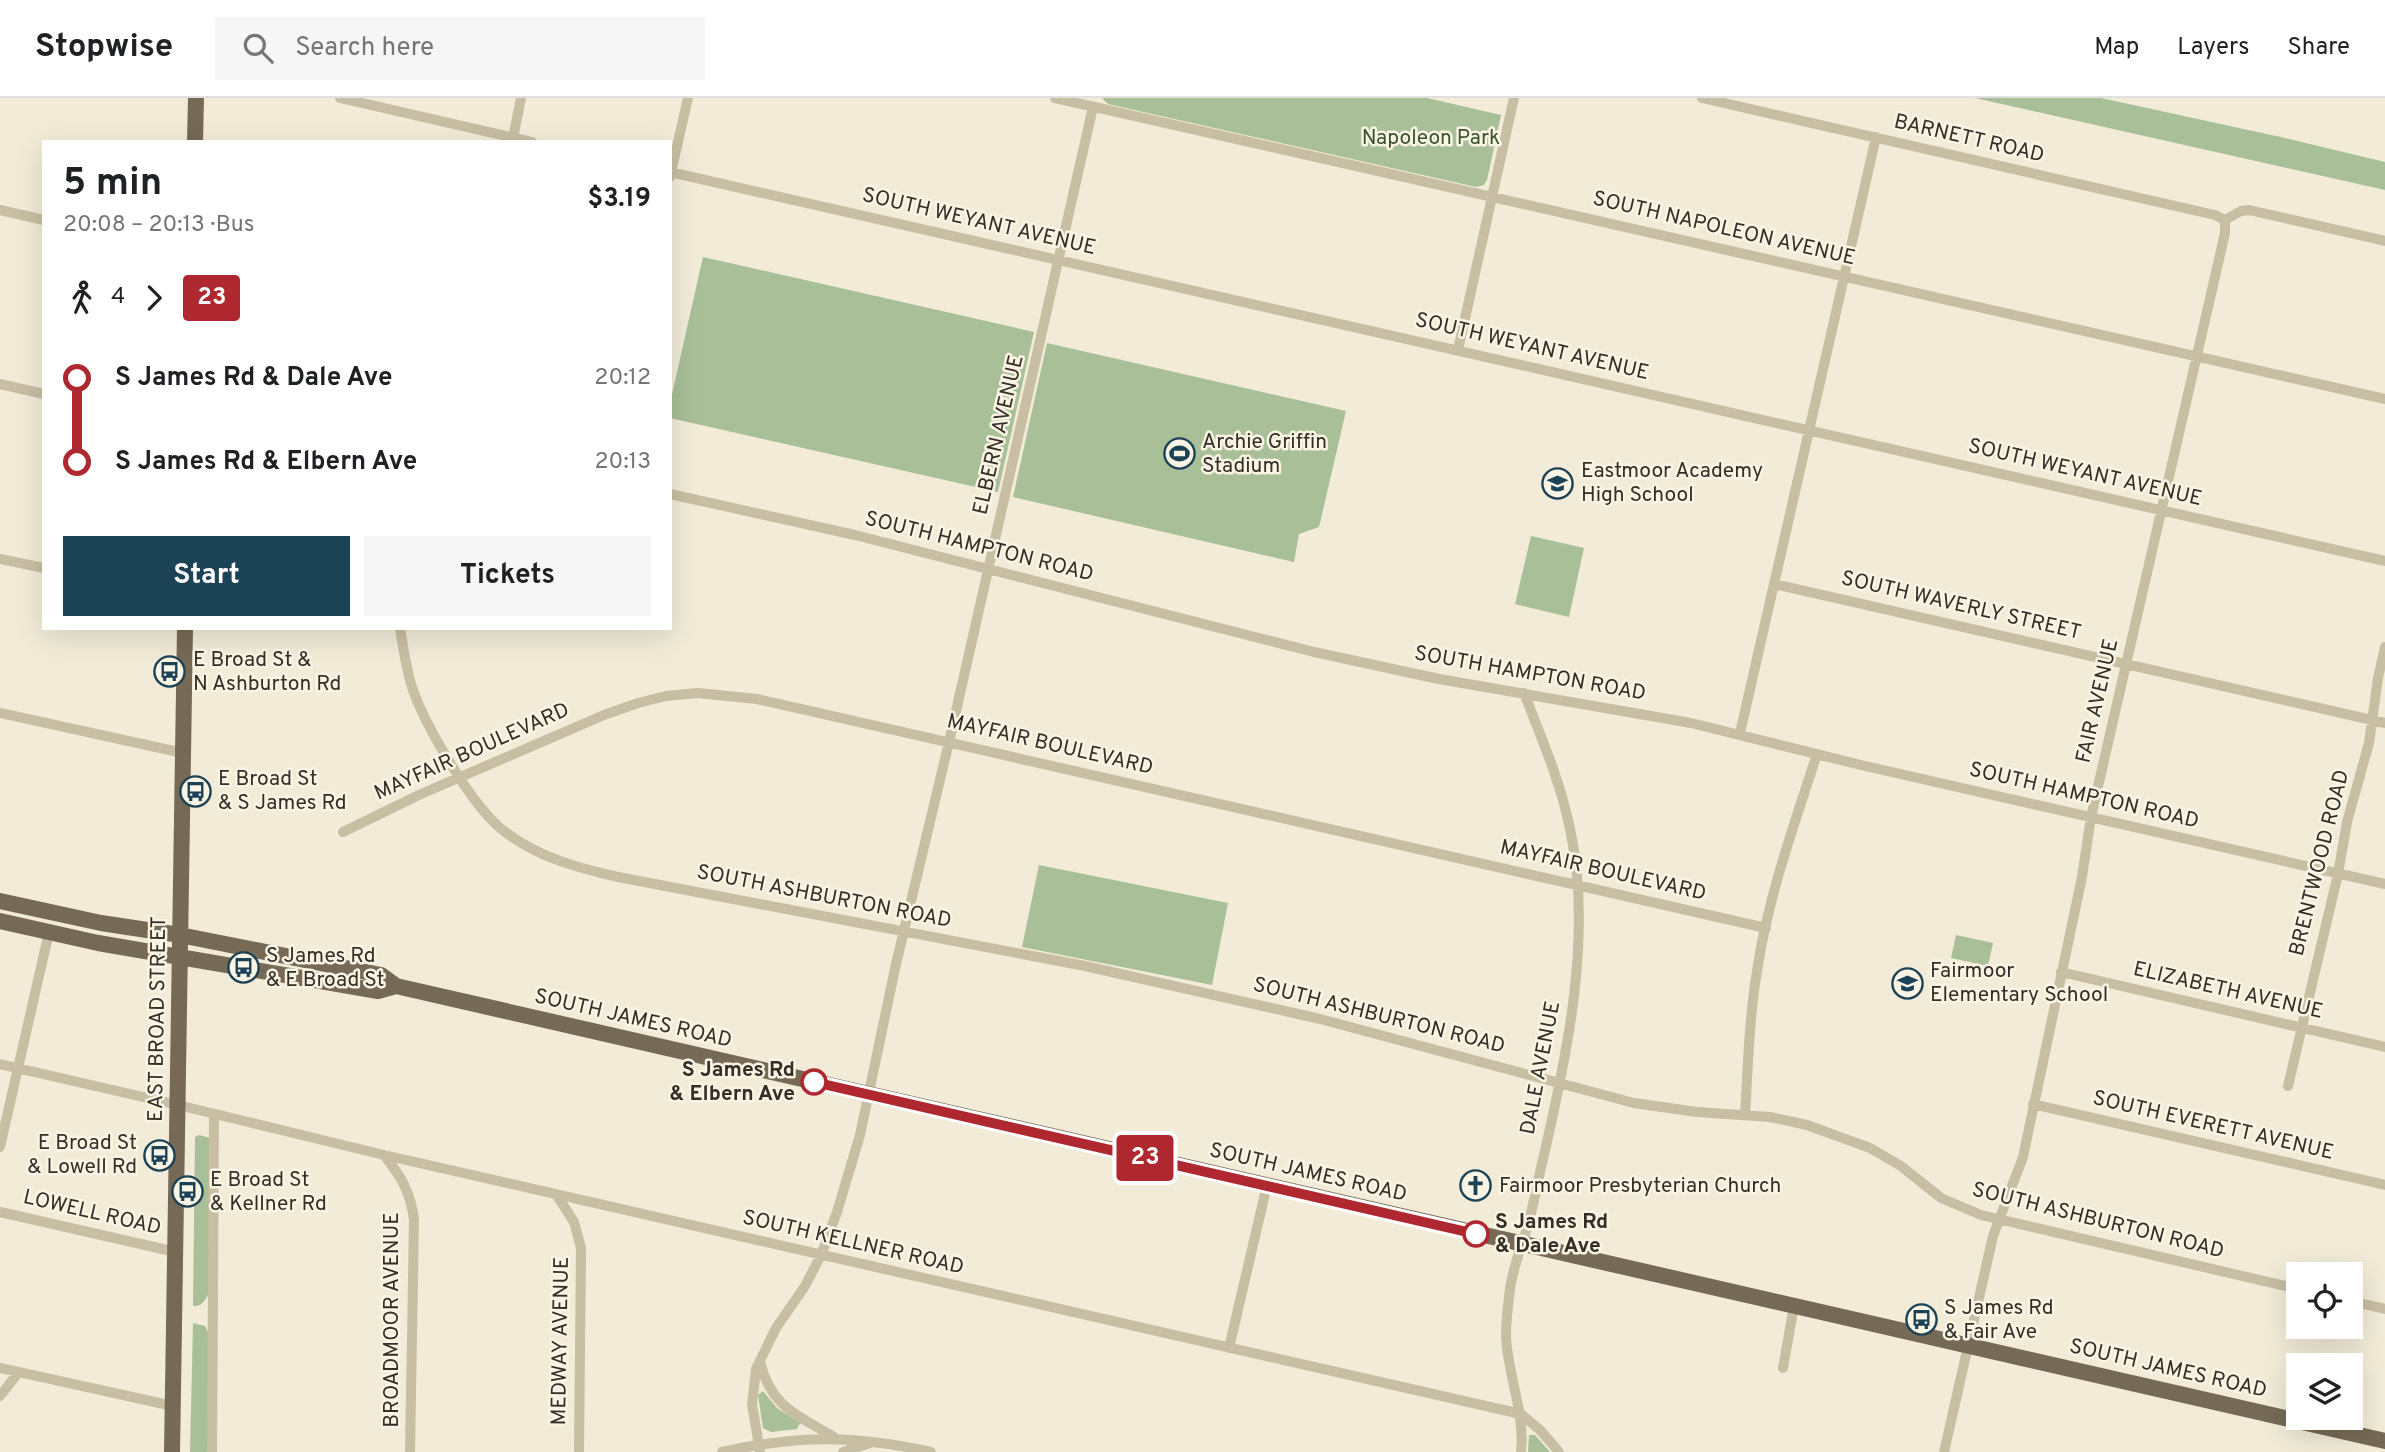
<!DOCTYPE html>
<html lang="en">
<head>
<meta charset="utf-8">
<style>
  body { margin:0; font-family:Overpass,sans-serif; background:#f6f6f6; color:#202124; height:100vh; display:flex; flex-direction:column; font-size:26px; white-space:nowrap }
  * { box-sizing:border-box; margin:0 }
  p { font-size:23px; color:#757577 }
  .icon { flex:none; width:38px; height:38px; fill:none; stroke:currentColor; stroke-width:2; stroke-linecap:round; stroke-linejoin:round }
  .map { position:relative; flex:1; overflow:hidden }
  .details { position:absolute; left:42px; top:42px; width:630px; height:490px; display:flex; flex-direction:column; background:#fff; border-radius:0px; box-shadow:0 7px 28px #0002 }
  .details>* { flex:none }
  .badge { padding:0 14px; border-radius:5px; font-size:24px; line-height:46px }
  .fabs { position:absolute; left:2286px; top:1164px; display:grid; gap:14px }
  .fabs a { display:grid; place-items:center; width:77px; height:77px; border-radius:0px; background:#fff; box-shadow:0 7px 28px #0002; font-size:35px }
  .map>.badge { position:absolute; translate:-50% -50%; box-shadow:0 0 0 4px #fff }
  .legs { display:flex; align-items:center; gap:10px; height:77px; padding:0 21px; font-size:23px }
  .legs p { margin-inline-start:auto }
  .overview { display:flex; align-items:center; justify-content:space-between; height:119px; padding:0 21px }
  h1 { font-size:38px; font-weight:700; line-height:52px }
  .button { display:flex; gap:14px; margin-top:auto; padding:14px 21px }
  .button a { flex:1; height:80px; border-radius:0px; background:#1c4255; color:#fff; font-size:28px; font-weight:700; line-height:80px; text-align:center }
  .button a+a { background:#f6f6f6; color:#202124 }
  ul { padding:0 21px; list-style:none }
  li { display:flex; align-items:center; gap:24px; height:84px; font-size:26px }
  li i { display:grid; place-items:center; width:10px; height:100%; margin:0 9px; background:currentColor }
  li i::after { content:''; width:18px; height:18px; margin:-9px; border:5px solid; border-radius:50%; background:#fff }
  li p { margin-inline-start:auto }
  li:first-child i { background:linear-gradient(#0000 50%,currentColor 0) }
  li:last-child i { background:linear-gradient(currentColor 50%,#0000 0) }
  header { display:flex; align-items:center; gap:42px; box-sizing:border-box; height:98px; padding:0 35px; background:#fff; border-bottom:2px solid #e0e0e0 }
  header strong { font-size:33px }
  nav { display:flex; gap:38px; margin-inline-start:auto; font-size:24px }
  .search { width:490px; height:63px; background:#f6f6f6; display:flex; align-items:center; gap:18px; box-sizing:border-box; padding:0 24px; border-radius:0px; color:#757577; font-size:26px }
  .map>svg:first-child { display:block }
  .green { fill:#a8bf98 }
  .lines { fill:none; stroke-linecap:round; stroke-linejoin:round }
  .street { stroke:#c8bea4; stroke-width:10 }
  .primary { stroke:#766956; stroke-width:16 }
  .line-1-casing { stroke:#fff; stroke-width:16 }
  .line-1 { stroke:#af272f; stroke-width:10 }
  .stop-1-dot { fill:#fff; stroke:#af272f; stroke-width:3.5 }
  .labels { text-anchor:middle; dominant-baseline:central; stroke-width:5; stroke-linejoin:round; paint-order:stroke }
  .park-label { font-size:21px; fill:#39522a; stroke:#f9f4e4 }
  .street-label { font-size:21px; fill:#342e26; stroke:#f9f4e4 }
  .poi-label { font-size:21px; fill:#342e26; stroke:#f9f4e4; text-anchor:start }
  .stop-label { font-size:21px; font-weight:bold; fill:#342e26; stroke:#f9f4e4; text-anchor:end }
</style>
</head>
<body>
<header>
<strong>Stopwise</strong>
<div class="search"><svg class="icon" aria-label="search" viewBox="0 0 24 24"><circle cx="10" cy="10" r="6"/><path d="M15 15l6 6"/></svg>Search here</div>
<nav><a>Map</a><a>Layers</a><a>Share</a></nav>
</header>
<div class="map">
<svg width="2385" height="1354" viewBox="0 0 2385 1354">
  <rect width="100%" height="100%" fill="#f1ebd8"/>
  <path class="green" d="M 1102,0 L 1427,0 L 1501,17 L 1487,82 L 1484,87 L 1476,89 L 1108,6 Z
    M 1975,0 L 2101,0 L 2285,40 L 2385,64 L 2385,92 Z
    M 703,159 L 1034,234 L 998,394 L 670,320 L 670,305 Z
    M 1047,245 L 1346,313 L 1319,429 L 1299,436 L 1294,464 L 1013,399 Z
    M 1531,438 L 1584,450 L 1569,519 L 1515,506 Z
    M 1039,767 L 1228,805 L 1212,887 L 1022,849 Z
    M 1956,837 L 1993,845 L 1988,868 L 1951,860 Z
    M 199,1037 L 210,1040 L 211,1192 C 206,1200 203,1209 193,1208 L 195,1039 Z
    M 193,1225 L 205,1228 L 208,1234 L 208,1354 L 190,1354 Z
    M 763,1293 L 777,1310 L 800,1325 L 797,1331 L 771,1334 L 763,1330 L 758,1297 Z
    M 1529,1337 L 1535,1337 L 1550,1354 L 1528,1354 Z"/>
  <g class="lines">
    <path class="street" d="M 340,0 L 532,44
      M 1055,0 L 2385,301
      M 1702,0 L 2215,117 L 2225,122
      M 513,40 L 521,0
      M 670,74 L 2385,463
      M 670,79 L 688,0
      M 0,112 L 44,122
      M 1458,252 L 1514,0
      M 0,286 L 44,296
      M 670,396 L 855,437 L 1314,554 L 1439,581 L 1691,625 L 1865,668 L 2385,786
      M 0,461 L 44,470
      M 1774,486 L 2385,625
      M 400,530 C 403,549 406,570 412,589 C 424,626 473,710 504,733 C 537,759 578,770 618,779 L 1085,868 L 1320,921 L 1634,1005 L 1697,1014 L 1770,1019 L 1807,1027 L 1870,1050 L 1901,1068 L 1941,1100 L 1981,1117 L 2298,1191
      M 0,615 L 183,655
      M 1740,635 L 1876,39
      M 343,734 L 421,696 L 604,617 L 638,605 L 666,598 L 698,595 L 757,601 L 1766,830
      M 2061,874 L 2385,949
      M 0,966 L 178,1007 L 384,1057 L 1521,1316 L 1541,1333 L 1559,1354
      M 2288,988 L 2338,776 L 2347,724 L 2369,645 L 2378,580 L 2385,549
      M 2033,1006 L 2385,1087
      M 1745,1017 C 1748,969 1749,921 1757,873 C 1768,799 1794,727 1817,656
      M 0,1049 L 49,834
      M 384,1057 C 401,1078 411,1095 414,1122 L 410,1354
      M 556,1096 L 574,1124 L 581,1150 L 579,1354
      M 0,1114 L 176,1154
      M 2350,1203 L 2385,1211
      M 1229,1250 L 1267,1087
      M 760,1264 C 771,1309 797,1317 834,1339
      M 0,1270 L 173,1308
      M 1783,1270 L 1794,1208
      M 0,1298 L 18,1275
      M 212,1354 L 214,1017
      M 722,1354 C 798,1337 855,1337 931,1354
      M 760,1354 L 752,1306 L 756,1271 L 776,1230 L 805,1188 L 821,1157 L 837,1114 L 860,1037 L 896,866 L 949,644 L 1093,9
      M 843,1354 L 870,1345
      M 1521,1354 C 1525,1314 1508,1278 1506,1239 C 1506,1223 1508,1206 1510,1191 C 1513,1169 1521,1150 1527,1130 C 1534,1106 1538,1081 1544,1057 C 1567,957 1592,839 1571,736 C 1562,688 1542,641 1524,595
      M 1944,1354 L 1993,1138 L 2023,1059 L 2082,779 L 2091,719 L 2225,135 L 2225,122 L 2241,113 L 2249,112 L 2385,143"/>
    <path class="primary" d="M 195,44 L 196,0
      M 0,803 L 101,825 L 180,837 L 381,877 L 396,888
      M 0,823 L 98,845 L 378,893 L 396,888 L 2385,1343
      M 172,1354 L 185,530"/>
  </g>
  <g class="lines">
    <defs>
      <path id="line-1" d="M 814,984 L 1476,1136"/>
    </defs>
    <use href="#line-1" class="line-1-casing"/>
    <use href="#line-1" class="line-1"/>
  </g>
  <defs>
    <symbol id="stadium-ring" viewBox="-11 -11 22 22"><circle r="9.5" fill="#f9f4e4" stroke="#1c4255" stroke-width="1.5"/><path d="M0-5a6.5 5 0 1 0 0 10a6.5 5 0 1 0 0-10ZM-3.5-1.8h7v3.6h-7Z" fill="#1c4255"/></symbol>
    <symbol id="school-ring" viewBox="-11 -11 22 22"><circle r="9.5" fill="#f9f4e4" stroke="#1c4255" stroke-width="1.5"/><path d="M0-5L7-2L0 1L-7-2ZM-4 1L0 2.5L4 1V4Q0 6-4 4Z" fill="#1c4255"/></symbol>
    <symbol id="bus-ring" viewBox="-11 -11 22 22"><circle r="9.5" fill="#f9f4e4" stroke="#1c4255" stroke-width="1.5"/><path d="M-5-6H5V4H4V6H2V4H-2V6H-4V4H-5ZM-3.5-4V0h7V-4ZM-3.5 1.2v1.5H-2V1.2ZM2 1.2v1.5H3.5V1.2Z" fill="#1c4255"/></symbol>
    <symbol id="church-ring" viewBox="-11 -11 22 22"><circle r="9.5" fill="#f9f4e4" stroke="#1c4255" stroke-width="1.5"/><path d="M-1.2-6h2.4v3.5h3.3v2.4h-3.3V6h-2.4V-.1h-3.3v-2.4h3.3Z" fill="#1c4255"/></symbol>
  </defs>
  <g fill-rule="evenodd">
    <use href="#stadium-ring" x="1162" y="338" width="35" height="35"/>
    <use href="#school-ring" x="1540" y="368" width="35" height="35"/>
    <use href="#bus-ring" x="152" y="556" width="35" height="35"/>
    <use href="#bus-ring" x="178" y="676" width="35" height="35"/>
    <use href="#bus-ring" x="226" y="852" width="35" height="35"/>
    <use href="#school-ring" x="1890" y="868" width="35" height="35"/>
    <use href="#bus-ring" x="142" y="1040" width="35" height="35"/>
    <use href="#church-ring" x="1458" y="1070" width="35" height="35"/>
    <use href="#bus-ring" x="170" y="1076" width="35" height="35"/>
    <use href="#bus-ring" x="1904" y="1204" width="35" height="35"/>
  </g>
  <g class="stop-1-dot">
    <circle cx="814" cy="984" r="12"/>
    <circle cx="1476" cy="1136" r="12"/>
  </g>
  <g class="labels">
    <g class="park-label">
      <text x="1431" y="40">Napoleon Park</text>
    </g>
    <g class="street-label">
      <text transform="translate(1969 41) rotate(13)">BARNETT ROAD</text>
      <text transform="translate(979 124) rotate(13)">SOUTH WEYANT AVENUE</text>
      <text transform="translate(1724 131) rotate(13)">SOUTH NAPOLEON AVENUE</text>
      <text transform="translate(1532 249) rotate(13)">SOUTH WEYANT AVENUE</text>
      <text transform="translate(999 337) rotate(-77)">ELBERN AVENUE</text>
      <text transform="translate(2085 375) rotate(13)">SOUTH WEYANT AVENUE</text>
      <text transform="translate(979 449) rotate(14)">SOUTH HAMPTON ROAD</text>
      <text transform="translate(1961 508) rotate(13)">SOUTH WAVERLY STREET</text>
      <text transform="translate(1530 576) rotate(10)">SOUTH HAMPTON ROAD</text>
      <text transform="translate(2098 603) rotate(-77)">FAIR AVENUE</text>
      <text transform="translate(1050 647) rotate(13)">MAYFAIR BOULEVARD</text>
      <text transform="translate(472 654) rotate(-24)">MAYFAIR BOULEVARD</text>
      <text transform="translate(2084 698) rotate(13)">SOUTH HAMPTON ROAD</text>
      <text transform="translate(2320 765) rotate(-76)">BRENTWOOD ROAD</text>
      <text transform="translate(1603 773) rotate(13)">MAYFAIR BOULEVARD</text>
      <text transform="translate(824 799) rotate(11)">SOUTH ASHBURTON ROAD</text>
      <text transform="translate(2228 893) rotate(13)">ELIZABETH AVENUE</text>
      <text transform="translate(1379 918) rotate(14)">SOUTH ASHBURTON ROAD</text>
      <text transform="translate(158 921) rotate(-89)">EAST BROAD STREET</text>
      <text transform="translate(633 921) rotate(13)">SOUTH JAMES ROAD</text>
      <text transform="translate(1541 970) rotate(-79)">DALE AVENUE</text>
      <text transform="translate(2213 1028) rotate(13)">SOUTH EVERETT AVENUE</text>
      <text transform="translate(1308 1075) rotate(13)">SOUTH JAMES ROAD</text>
      <text transform="translate(92 1115) rotate(13)">LOWELL ROAD</text>
      <text transform="translate(2098 1123) rotate(14)">SOUTH ASHBURTON ROAD</text>
      <text transform="translate(853 1145) rotate(13)">SOUTH KELLNER ROAD</text>
      <text transform="translate(392 1222) rotate(-90)">BROADMOOR AVENUE</text>
      <text transform="translate(561 1243) rotate(-89)">MEDWAY AVENUE</text>
      <text transform="translate(2168 1271) rotate(13)">SOUTH JAMES ROAD</text>
    </g>
    <g class="poi-label">
      <text x="1202" y="344">Archie Griffin<tspan x="1202" dy="24">Stadium</tspan></text>
      <text x="1581" y="373">Eastmoor Academy<tspan x="1581" dy="24">High School</tspan></text>
      <text x="193" y="562">E Broad St &amp;<tspan x="193" dy="24">N Ashburton Rd</tspan></text>
      <text x="218" y="681">E Broad St<tspan x="218" dy="24">&amp; S James Rd</tspan></text>
      <text x="266" y="858">S James Rd<tspan x="266" dy="24">&amp; E Broad St</tspan></text>
      <text x="1930" y="873">Fairmoor<tspan x="1930" dy="24">Elementary School</tspan></text>
      <text x="137" y="1045" text-anchor="end">E Broad St<tspan x="137" dy="24">&amp; Lowell Rd</tspan></text>
      <text x="210" y="1082">E Broad St<tspan x="210" dy="24">&amp; Kellner Rd</tspan></text>
      <text x="1499" y="1088">Fairmoor Presbyterian Church</text>
      <text x="1944" y="1210">S James Rd<tspan x="1944" dy="24">&amp; Fair Ave</tspan></text>
    </g>
    <g class="stop-label">
      <text x="795" y="972">S James Rd<tspan x="795" dy="24">&amp; Elbern Ave</tspan></text>
      <text x="1495" y="1124" text-anchor="start">S James Rd<tspan x="1495" dy="24">&amp; Dale Ave</tspan></text>
    </g>
  </g>
</svg>
<div class="fabs">
<a><svg class="icon" aria-label="locate" viewBox="0 0 24 24"><circle cx="12" cy="12" r="6"/><path d="M12 2v4M12 18v4M2 12h4M18 12h4"/></svg></a>
<a><svg class="icon" aria-label="layers" viewBox="0 0 24 24"><path d="M12 4l9 5-9 5-9-5zM3 14l9 5 9-5"/></svg></a>
</div>
<b class="badge" style="left:1145px;top:1060px;background:#af272f;color:#fff">23</b>
<section class="details">
<div class="overview"><div><h1>5 min</h1><p>20:08 – 20:13 · Bus</p></div><b>$3.19</b></div>
<div class="legs"><svg class="icon" aria-label="walk" viewBox="0 0 24 24"><circle cx="13" cy="4" r="2"/><path d="M13 8l-2 6 4 7M11 14l-3 7M7 12l3-4h3l4 4"/></svg>4<svg class="icon" aria-label="forward" viewBox="0 0 24 24"><path d="M9 5l7 7-7 7"/></svg><b class="badge" style="background:#af272f;color:#fff">23</b></div>
<ul>
<li><i style="color:#af272f"></i><b>S James Rd &amp; Dale Ave</b><p>20:12</p></li>
<li><i style="color:#af272f"></i><b>S James Rd &amp; Elbern Ave</b><p>20:13</p></li>
</ul>
<div class="button"><a>Start</a><a>Tickets</a></div>
</section>
</div>
</body>
</html>
